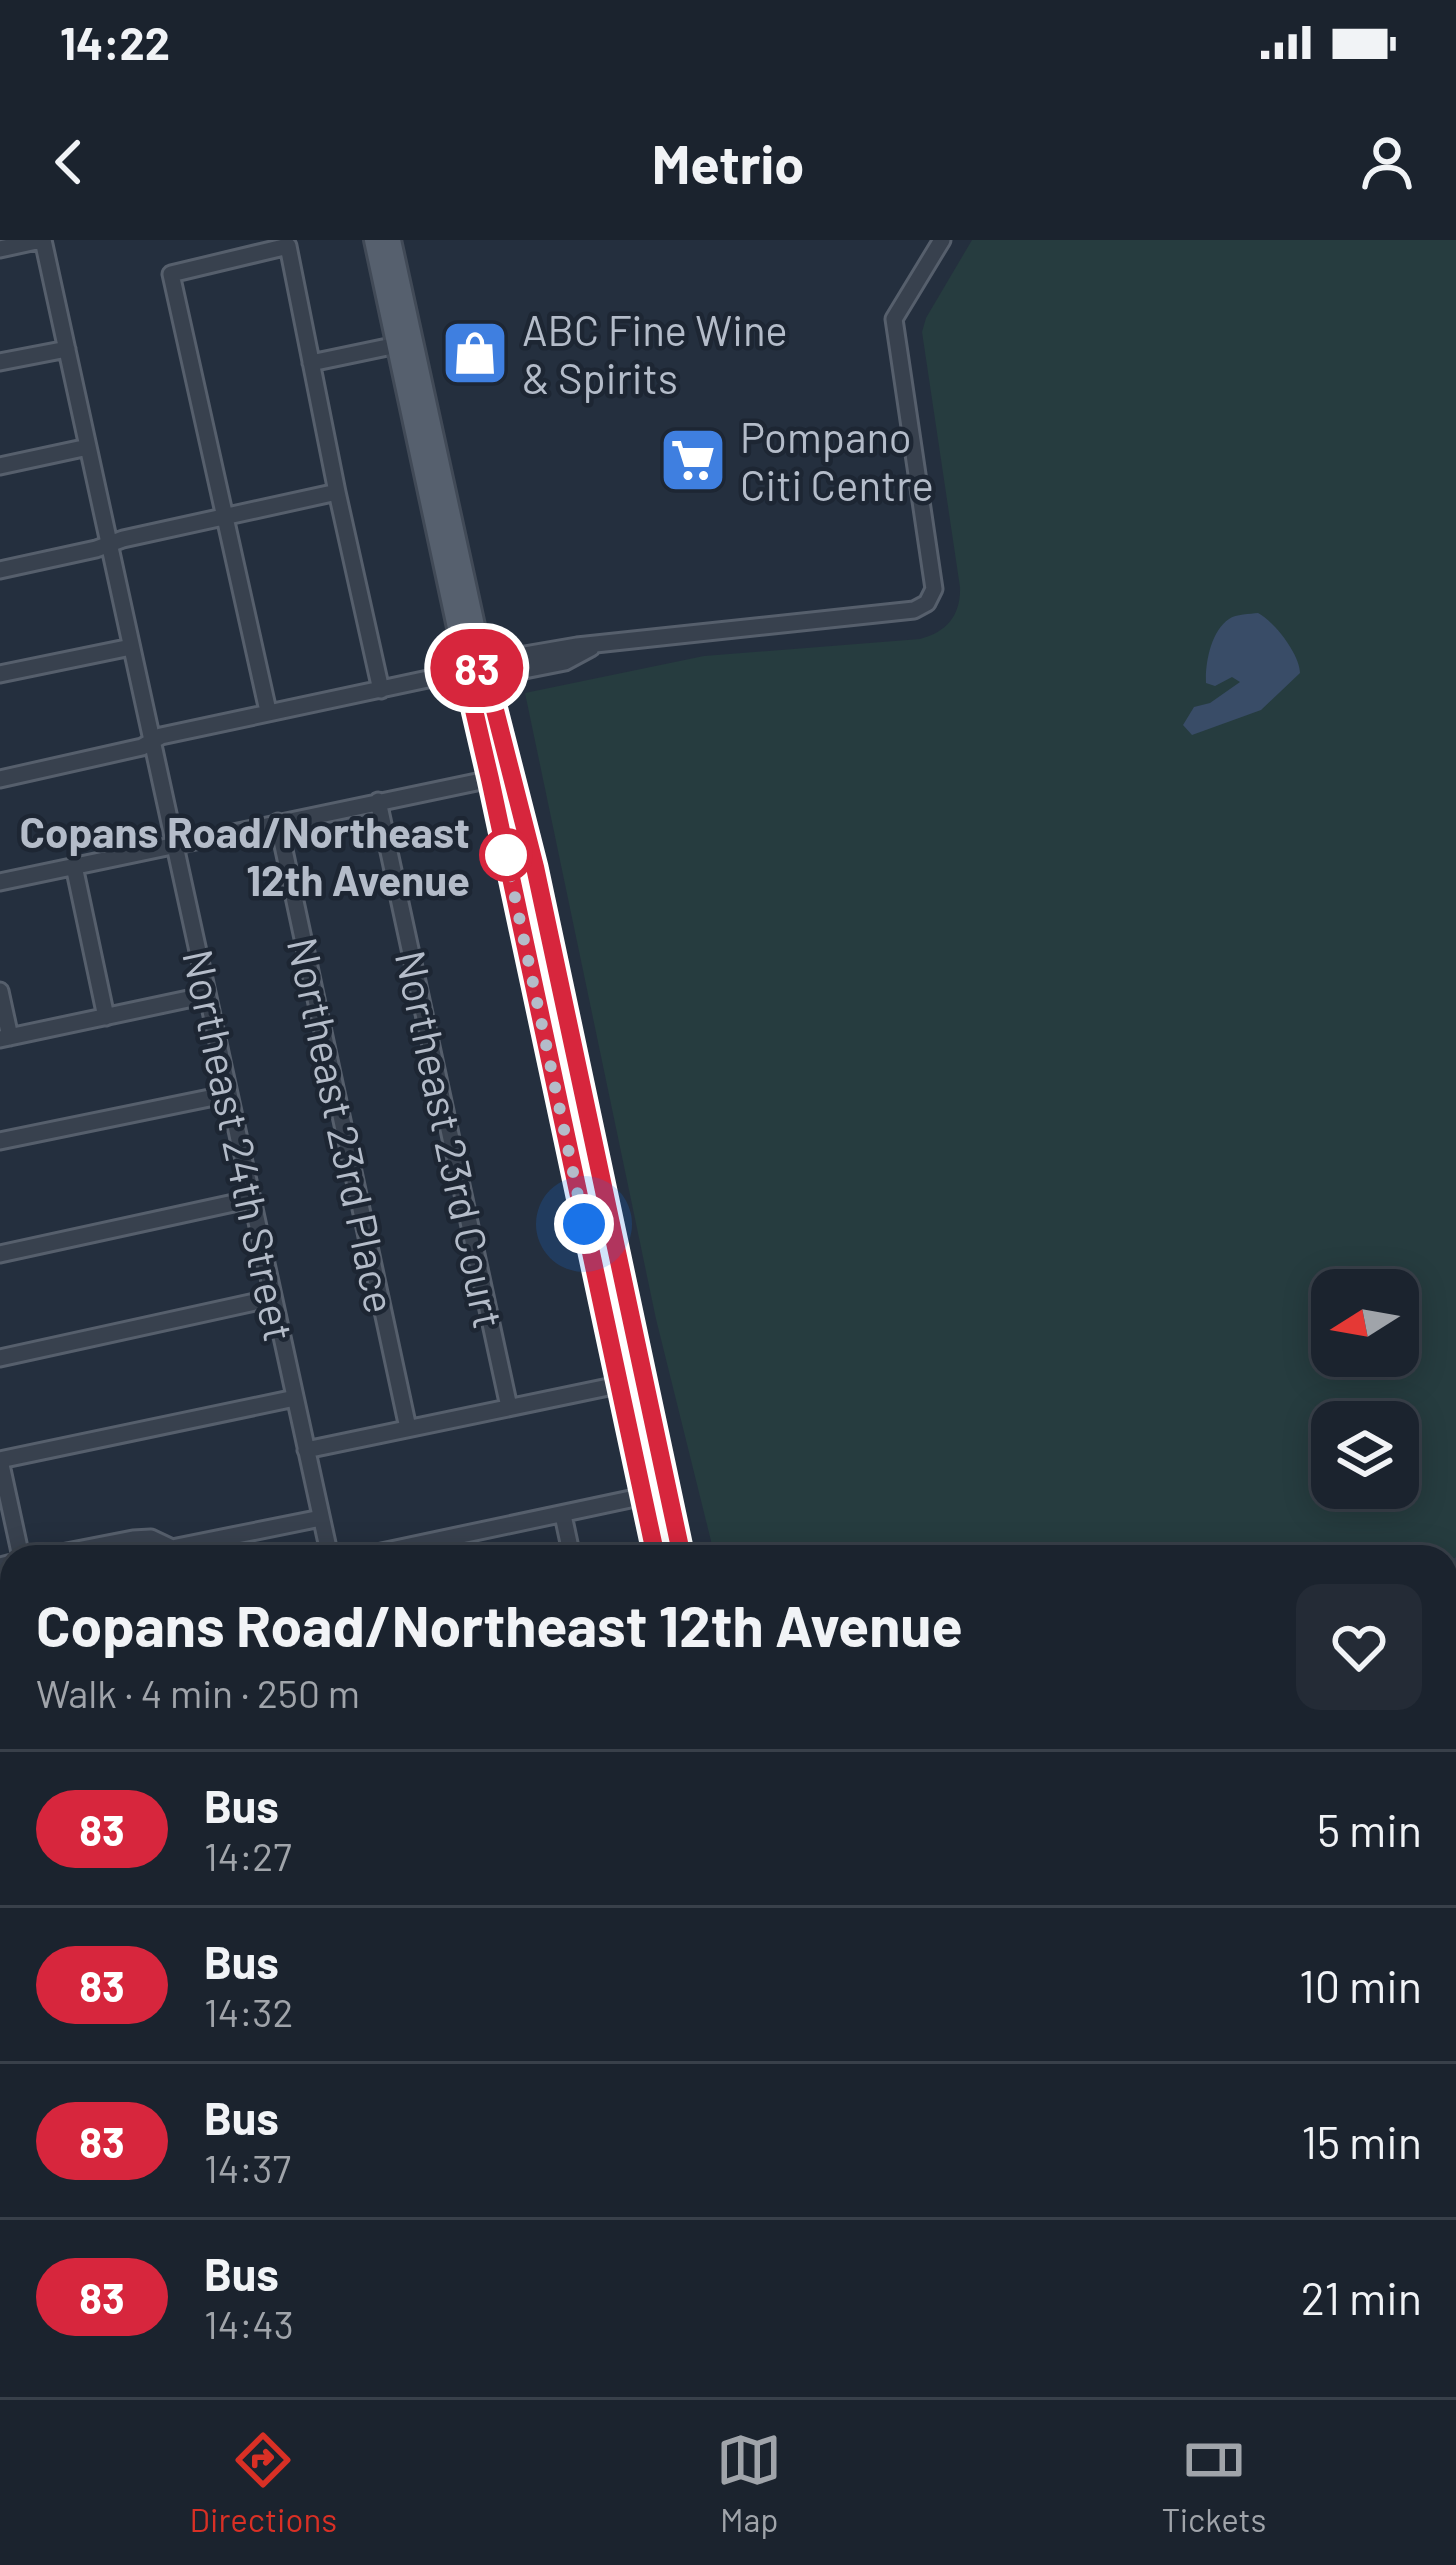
<!DOCTYPE html>
<html lang="en">
<head>
<meta charset="utf-8">
<style>
  body { margin:0; font-family:Barlow,sans-serif; background:#242b36; color:#f1f3f6; height:100vh; display:flex; flex-direction:column; font-size:45px; white-space:nowrap }
  * { box-sizing:border-box; margin:0 }
  p { font-size:39px; color:#a0a4aa }
  .icon { flex:none; width:66px; height:66px; fill:none; stroke:currentColor; stroke-width:2; stroke-linecap:round; stroke-linejoin:round }
  .map { position:relative; flex:1; overflow:hidden }
  .side { position:absolute; left:0px; top:1305px; width:1458px; height:852px; display:flex; flex-direction:column; background:#1b232e; border-radius:36px 36px 0 0; box-shadow:0 6px 30px #0003,0 0 0 3px #39404a }
  .side>* { flex:none }
  .badge { padding:0 24px; border-radius:39px; font-size:42px; line-height:78px }
  .needle { width:78px; rotate:259deg }
  .buttons { position:absolute; left:1311px; top:1029px; display:grid; gap:24px }
  .buttons a { display:grid; place-items:center; width:108px; height:108px; border-radius:24px; background:#1b232e; box-shadow:0 6px 30px #0003,0 0 0 3px #39404a; font-size:60px }
  .you { position:absolute; width:60px; height:60px; margin:-30px; border:9px solid #fff; border-radius:50%; background:#1a73e8; box-shadow:0 0 0 18px #1a73e833 }
  .map>.badge { position:absolute; translate:-50% -50%; box-shadow:0 0 0 6px #fff }
  .round { display:grid; place-items:center; flex:none; width:126px; height:126px; border-radius:24px; background:#242b36 }
  .summary { display:flex; align-items:center; justify-content:space-between; height:204px; padding:0 36px }
  h1 { font-size:57px; font-weight:700; line-height:90px }
  ul { padding:0; list-style:none }
  li { display:flex; align-items:center; gap:36px; height:156px; padding:0 36px; border-top:3px solid #39404a }
  li div { flex:1 }
  li b { display:block; font-size:45px }
  li em { font-style:normal }
  li .badge { min-width:132px; font-weight:700; text-align:center }
  .status { display:flex; justify-content:space-between; align-items:center; height:84px; padding:0 60px; background:#1b232e; direction:ltr }
  .status svg { height:33px; fill:currentColor }
  header { display:flex; justify-content:space-between; align-items:center; height:156px; padding:0 36px; background:#1b232e; font-size:54px; font-weight:700 }
  .menu { display:flex; justify-content:space-around; align-items:center; height:168px; border-top:3px solid #39404a; background:#1b232e; font-size:33px; color:#a0a4aa }
  .menu a { display:grid; justify-items:center; gap:6px }
  .menu .selected { color:#d93025 }
  .map>svg:first-child { display:block }
  .airport { fill:#323c4b }
  .green { fill:#263c3f; fill-rule:evenodd }
  .water { fill:#394c67 }
  .lines { fill:none; stroke-linecap:round; stroke-linejoin:round }
  .minor-casing { stroke:#565f6c; stroke-width:21 }
  .major-casing { stroke:#414a57; stroke-width:24 }
  .minor { stroke:#38414e; stroke-width:15 }
  .major { stroke:#56606e; stroke-width:18 }
  .rail-casing { stroke:#5a6575; stroke-width:8 }
  .rail { stroke:#1d2633; stroke-width:3; stroke-dasharray:9; stroke-linecap:butt }
  .line-casing { stroke:#fff; stroke-width:27 }
  .line { stroke:#d7263d; stroke-width:18 }
  .walk { stroke:#b4bcc9; stroke-width:12; stroke-dasharray:0 21.6 }
  .stop-dot { fill:#fff; stroke:#d7263d; stroke-width:6 }
  .labels { text-anchor:middle; dominant-baseline:central; stroke-width:9; stroke-linejoin:round; paint-order:stroke }
  .poi-label { font-size:42px; fill:#b4bcc9; stroke:#1d2633; text-anchor:start }
  .stop-label { font-size:42px; font-weight:bold; fill:#b4bcc9; stroke:#1d2633; text-anchor:end }
  .street-label { font-size:42px; fill:#b4bcc9; stroke:#1d2633 }
</style>
</head>
<body>
<div class="status"><b>14:22</b><svg viewBox="0 0 49 12"><path d="M0 12V9h3v3zM5 12V6h3v6zM10 12V3h3v9zM15 12V0h3v12zM26 1h20v11H26zM47 4h2v5h-2z"/></svg></div>
<header><svg class="icon" aria-label="back" viewBox="0 0 24 24"><path d="M15 5l-7 7 7 7"/></svg>Metrio<svg class="icon" aria-label="person" viewBox="0 0 24 24"><circle cx="12" cy="8" r="4"/><path d="M4 21q1-7 8-7t8 7"/></svg></header>
<div class="map">
<svg width="1456" height="2157" viewBox="0 0 1456 2157">
  <rect width="100%" height="100%" fill="#242f3e"/>
  <path class="airport" d="M 1456,1317 L 1456,2157 L 1385,2157 L 1268,2148 L 1261,2145 L 1446,2145 L 1446,1321 Z"/>
  <path class="green" d="M 972,0 L 1456,0 L 1456,1317 L 1446,1321 L 1446,1317 L 715,1317 L 656,1079 L 525,453 L 704,416 L 920,399 C 947,392 961,375 960,347 L 922,92 L 926,78 ZM 1332,1050 L 1398,1050 L 1398,1116 L 1332,1116 ZM 1332,1182 L 1398,1182 L 1398,1248 L 1332,1248 Z
    M 1456,1905 L 1456,2153 L 1356,2148 L 1354,2145 L 1446,2145 L 1446,1919 Z"/>
  <path class="water" d="M 1258,373 C 1275,382 1300,415 1300,433 L 1261,470 L 1192,495 L 1183,485 L 1194,467 L 1210,463 L 1240,442 L 1232,437 L 1215,446 L 1206,443 C 1205,423 1211,391 1229,379 C 1236,374 1250,374 1258,373 Z"/>
  <g class="lines">
    <defs>
      <path id="minor" d="M 43,0 L 330,1317
        M 0,9 L 41,0
        M 0,122 L 67,109
        M 311,123 L 397,105
        M 0,226 L 88,207
        M 0,330 L 96,309 L 123,299 L 337,252
        M 484,427 L 504,434 L 565,422 L 591,408
        M 0,434 L 131,407
        M 268,471 L 171,34 L 288,6 L 337,252 L 381,450
        M 0,539 L 142,507 L 161,496 L 484,427 L 502,419 L 577,406 L 914,370 L 927,363 L 934,349 L 894,79 L 942,0
        M 378,561 L 509,1167
        M 278,582 L 408,1188
        M 74,626 L 106,777
        M 0,642 L 491,539
        M 0,751 L 10,797
        M 0,799 L 207,755
        M 0,901 L 229,854
        M 0,1014 L 252,959
        M 0,1118 L 273,1058
        M 306,1210 L 618,1145
        M 563,1275 L 572,1317
        M 21,1317 L 0,1220 L 295,1158
        M 41,1317 L 133,1299 L 151,1298 L 172,1308 L 321,1278
        M 358,1317 L 668,1251
        M 0,1326 L 12,1323
        M 0,1430 L 12,1427
        M 0,1532 L 12,1529
        M 0,1971 L 12,1968
        M 0,2043 L 12,2044
        M 510,2145 L 510,2146
        M 833,2145 L 834,2157
        M 1217,2145 L 1237,2157"/>
      <path id="major" d="M 374,0 L 656,1317
        M 391,0 L 484,427 L 535,627 L 682,1317
        M 570,2157 L 571,2145
        M 597,2157 L 598,2145"/>
    </defs>
    <use href="#minor" class="minor-casing"/>
    <use href="#major" class="major-casing"/>
    <use href="#minor" class="minor"/>
    <use href="#major" class="major"/>
    <defs>
      <path id="rail" d="M 0,2152 L 85,2157"/>
    </defs>
    <use href="#rail" class="rail-casing"/>
    <use href="#rail" class="rail"/>
  </g>
  <g class="lines">
    <defs>
      <path id="line" d="M 656,1317 L 490,539 L 465,431 L 484,427 L 535,627 L 682,1317"/>
    </defs>
    <use href="#line" class="line-casing"/>
    <use href="#line" class="line"/>
    <path class="walk" d="M 506,615 L 584,984"/>
  </g>
  <defs>
    <symbol id="shop-square" viewBox="-11 -11 22 22"><rect x="-9" y="-9" width="18" height="18" rx="4" fill="#3f7fe0" stroke="#1d2633"/><path d="M-5-2.5h2.3a2.7 3.5 0 0 1 5.4 0H5L5.5 6h-11ZM-1.5-2.5h3a1.5 2.3 0 0 0-3 0Z" fill="#fff"/></symbol>
    <symbol id="supermarket-square" viewBox="-11 -11 22 22"><rect x="-9" y="-9" width="18" height="18" rx="4" fill="#3f7fe0" stroke="#1d2633"/><path d="M-6-5.5h2.5l.6 2H6L4.5 2H-2.5L-4.4-4H-6ZM-1.5 3.2a1.3 1.3 0 1 0 .1 0ZM3 3.2a1.3 1.3 0 1 0 .1 0Z" fill="#fff"/></symbol>
  </defs>
  <g fill-rule="evenodd">
    <use href="#shop-square" x="437" y="75" width="76" height="76"/>
    <use href="#supermarket-square" x="655" y="182" width="76" height="76"/>
  </g>
  <circle class="stop-dot" cx="506" cy="615" r="24"/>
  <g class="labels">
    <g class="poi-label">
      <text x="522" y="89">ABC Fine Wine<tspan x="522" dy="48">&amp; Spirits</tspan></text>
      <text x="740" y="196">Pompano<tspan x="740" dy="48">Citi Centre</tspan></text>
    </g>
    <g class="stop-label">
      <text x="470" y="591">Copans Road/Northeast<tspan x="470" dy="48">12th Avenue</tspan></text>
    </g>
    <g class="street-label">
      <text transform="translate(343 885) rotate(78)">Northeast 23rd Place</text>
      <text transform="translate(451 899) rotate(78)">Northeast 23rd Court</text>
      <text transform="translate(240 905) rotate(78)">Northeast 24th Street</text>
    </g>
  </g>
</svg>
<div class="buttons">
<a><svg class="needle" viewBox="-14 -14 28 28"><path d="M0-13l5 13h-10z" fill="#e53935"/><path d="M0 13l5-13h-10z" fill="#a0a4aa"/></svg></a>
<a><svg class="icon" aria-label="layers" viewBox="0 0 24 24"><path d="M12 4l9 5-9 5-9-5zM3 14l9 5 9-5"/></svg></a>
</div>
<div class="you" style="left:584px;top:984px"></div>
<b class="badge" style="left:477px;top:428px;background:#d7263d;color:#fff">83</b>
<section class="side">
<div class="summary"><div><h1>Copans Road/Northeast 12th Avenue</h1><p>Walk · 4 min · 250 m</p></div><a class="round"><svg class="icon" aria-label="heart" viewBox="0 0 24 24"><path d="M12 20l-8-8c-3-5 5-10 8-4 3-6 11-1 8 4z"/></svg></a></div>
<ul>
<li><span class="badge" style="background:#d7263d;color:#fff">83</span><div><b>Bus</b><p>14:27</p></div><em>5 min</em></li>
<li><span class="badge" style="background:#d7263d;color:#fff">83</span><div><b>Bus</b><p>14:32</p></div><em>10 min</em></li>
<li><span class="badge" style="background:#d7263d;color:#fff">83</span><div><b>Bus</b><p>14:37</p></div><em>15 min</em></li>
<li><span class="badge" style="background:#d7263d;color:#fff">83</span><div><b>Bus</b><p>14:43</p></div><em>21 min</em></li>
</ul>
</section>
</div>
<nav class="menu">
<a class="selected"><svg class="icon" aria-label="directions" viewBox="0 0 24 24"><path d="M12 3l9 9-9 9-9-9zM9 14v-3h6M13 9l2 2-2 2"/></svg>Directions</a>
<a><svg class="icon" aria-label="map" viewBox="0 0 24 24"><path d="M3 6l6-2 6 2 6-2v14l-6 2-6-2-6 2zM9 4v14M15 6v14"/></svg>Map</a>
<a><svg class="icon" aria-label="tickets" viewBox="0 0 24 24"><path d="M3 7h18v10H3zM15 7v10"/></svg>Tickets</a>
</nav>
</body>
</html>
